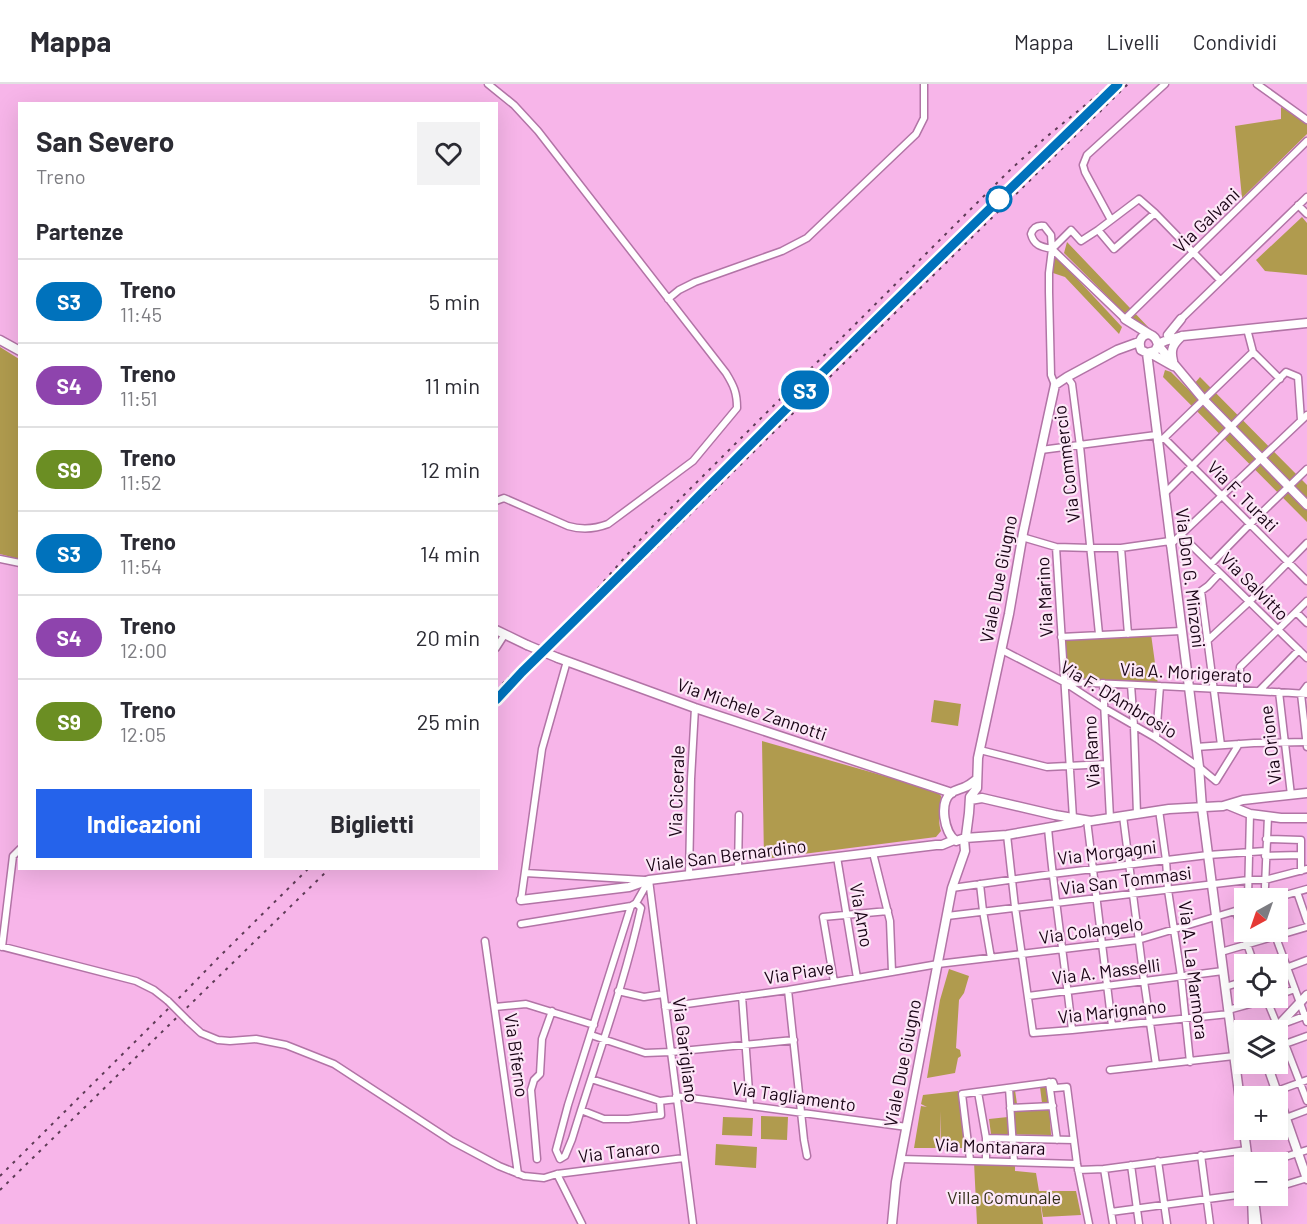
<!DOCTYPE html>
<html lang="it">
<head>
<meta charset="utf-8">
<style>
  body { margin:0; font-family:Barlow,sans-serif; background:#f2f2f3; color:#2b2b33; height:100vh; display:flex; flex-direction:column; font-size:22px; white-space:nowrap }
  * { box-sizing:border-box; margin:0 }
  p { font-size:20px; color:#7c7c81 }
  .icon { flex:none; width:33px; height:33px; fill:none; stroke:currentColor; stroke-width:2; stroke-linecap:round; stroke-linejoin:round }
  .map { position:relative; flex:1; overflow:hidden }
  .side { position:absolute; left:18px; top:18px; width:480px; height:768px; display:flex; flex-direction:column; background:#fff; border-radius:0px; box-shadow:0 6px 24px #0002 }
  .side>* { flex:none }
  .badge { padding:0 12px; border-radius:20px; font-size:21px; line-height:39px }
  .needle { width:39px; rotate:220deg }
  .fabs { position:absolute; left:1234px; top:804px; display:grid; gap:12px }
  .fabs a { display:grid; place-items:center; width:54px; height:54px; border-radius:0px; background:#fff; box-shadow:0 6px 24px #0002; font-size:30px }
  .map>.badge { position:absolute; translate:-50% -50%; box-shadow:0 0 0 3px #fff }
  h2 { padding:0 18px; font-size:22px; line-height:54px }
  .round { display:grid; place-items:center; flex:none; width:63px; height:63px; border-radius:0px; background:#f2f2f3 }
  .summary { display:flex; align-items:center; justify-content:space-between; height:102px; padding:0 18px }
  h1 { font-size:28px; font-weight:700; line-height:45px }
  .button { display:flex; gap:12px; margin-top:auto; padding:12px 18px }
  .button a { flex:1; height:69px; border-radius:0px; background:#2563eb; color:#fff; font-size:24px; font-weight:700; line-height:69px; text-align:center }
  .button a+a { background:#f2f2f3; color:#2b2b33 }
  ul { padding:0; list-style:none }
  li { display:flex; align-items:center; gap:18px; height:84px; padding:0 18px; border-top:2px solid #e1e1e2 }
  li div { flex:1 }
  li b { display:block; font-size:22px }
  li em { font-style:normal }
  li .badge { min-width:66px; font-weight:700; text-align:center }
  header { display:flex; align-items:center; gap:36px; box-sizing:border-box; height:84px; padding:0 30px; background:#fff; border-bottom:2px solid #e1e1e2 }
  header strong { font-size:28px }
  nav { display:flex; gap:33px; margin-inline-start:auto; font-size:21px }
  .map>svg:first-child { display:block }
  .green { fill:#b09b4e }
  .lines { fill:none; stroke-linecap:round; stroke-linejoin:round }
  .street-casing { stroke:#b274a6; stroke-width:9 }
  .secondary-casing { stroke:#b274a6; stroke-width:11 }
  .street { stroke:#fff; stroke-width:6 }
  .secondary { stroke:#fff; stroke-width:8 }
  .rail { stroke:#5e3b56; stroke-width:2; stroke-dasharray:3 6; stroke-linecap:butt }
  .street-bridge-casing { stroke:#b274a6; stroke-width:9; stroke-linecap:butt }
  .secondary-bridge-casing { stroke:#b274a6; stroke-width:11; stroke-linecap:butt }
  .street-bridge { stroke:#fff; stroke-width:6 }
  .secondary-bridge { stroke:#fff; stroke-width:8 }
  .line-casing { stroke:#fff; stroke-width:14 }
  .line { stroke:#0072bc; stroke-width:9 }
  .stop-dot { fill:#fff; stroke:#0072bc; stroke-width:3 }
  .labels { text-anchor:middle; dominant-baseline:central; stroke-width:4.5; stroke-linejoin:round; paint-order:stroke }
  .street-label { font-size:18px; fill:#180314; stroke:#fce7f7 }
  .park-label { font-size:18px; fill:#322d19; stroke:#fce7f7 }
</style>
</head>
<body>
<header>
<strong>Mappa</strong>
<nav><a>Mappa</a><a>Livelli</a><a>Condividi</a></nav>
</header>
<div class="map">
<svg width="1307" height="1140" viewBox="0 0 1307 1140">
  <rect width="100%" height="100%" fill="#f7b5e9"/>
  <path class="green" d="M 1281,23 L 1307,39 L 1307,50 L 1242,114 L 1235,42 L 1281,35 Z
    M 1302,133 L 1307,139 L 1307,191 L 1265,187 L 1256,176 Z
    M 1067,158 L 1151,246 L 1131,236 L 1064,169 Z
    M 1054,170 L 1122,243 L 1119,250 L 1065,193 L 1053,189 Z
    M 0,263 L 19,275 L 19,475 L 0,470 Z
    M 1165,286 L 1171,288 L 1307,425 L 1307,438 L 1163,293 Z
    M 1200,293 L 1307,401 L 1307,414 L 1194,300 Z
    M 1151,550 L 1158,601 L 1066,597 L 1062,554 Z
    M 934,616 L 961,620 L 958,642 L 931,638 Z
    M 762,657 L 937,707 L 941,712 C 941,724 937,736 941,747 L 936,753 L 764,775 Z
    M 949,885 L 969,892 L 964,909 L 959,916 L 956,964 L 960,966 L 961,972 L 958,974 L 955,989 L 927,994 L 940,916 Z
    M 1048,1002 L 1051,1051 L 991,1050 L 989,1035 L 1008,1033 L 1006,1007 L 1015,1006 L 1017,1020 L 1042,1019 L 1040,1003 Z
    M 958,1007 L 966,1064 L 941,1064 L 940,1027 L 940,1064 L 914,1064 L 921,1022 L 927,1023 L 921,1020 L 923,1011 Z
    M 761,1032 L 788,1033 L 787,1056 L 761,1055 Z
    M 723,1033 L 753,1034 L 752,1052 L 722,1051 Z
    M 716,1060 L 757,1063 L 756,1084 L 715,1081 Z
    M 974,1078 L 1015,1078 L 1015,1087 L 1036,1089 L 1039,1107 L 1076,1107 L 1081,1131 L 1043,1133 L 1039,1108 L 1043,1140 L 977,1140 Z"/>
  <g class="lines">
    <defs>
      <path id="street" d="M 488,0 L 514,21 L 538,47 L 726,289 C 734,302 737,309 737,324 L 693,377 L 608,440 C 595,445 582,446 568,442 L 504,414 L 496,417
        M 1257,0 L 1307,36
        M 1298,121 L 1307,130
        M 1111,136 L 1085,88 L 1083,81 L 1087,71 L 1165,0
        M 1098,146 L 1114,165 L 1155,129
        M 1052,165 L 1125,235 L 1307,57
        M 1052,165 L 1071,146 L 1081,157 L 1098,146 L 1139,115 L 1155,129 L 1220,196
        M 1052,165 C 1042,163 1034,162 1031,150 C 1033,144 1037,141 1044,142 L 1051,151 L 1052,165 L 1049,189 L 1049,208 L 1051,291 L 1055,301
        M 668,215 L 679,206 L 695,198 L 782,167 L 807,154 L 916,50 L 924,34 L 924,0
        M 1181,235 L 1307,113
        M 1253,268 L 1280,295
        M 1067,293 L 1072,300 L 1080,362 L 1099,550
        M 1164,354 L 1253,268 L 1247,245
        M 1157,357 L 1164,354 L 1307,497
        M 1041,366 L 1156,351
        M 1164,410 L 1286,288 L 1298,293 L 1301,336
        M 1181,451 L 1307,574
        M 1022,453 L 1056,463 L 1091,464 L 1121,464 L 1170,457
        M 1170,461 L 1307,331
        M 1056,463 L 1073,734
        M 1121,464 L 1128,550
        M 0,475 L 20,479
        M 1211,480 L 1250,440 L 1307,385
        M 1220,489 L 1208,502 L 1201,507 L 1221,661
        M 1296,528 L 1307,539
        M 1061,553 L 1181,547
        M 1207,557 L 1249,518 L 1307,459
        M 496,564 L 505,550
        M 1002,566 L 1064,598 L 1104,624 L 1156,654 L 1199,683 L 1216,697 L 1239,660
        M 1065,598 C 1146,601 1226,605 1307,610
        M 1103,599 L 1110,734
        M 1131,601 L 1134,642 L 1137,730
        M 1307,602 L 1301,610 L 1307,663
        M 1240,605 L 1240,583 L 1307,517
        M 1259,607 L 1299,566
        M 1279,608 L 1291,711
        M 1156,654 L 1160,602
        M 1196,663 L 1254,659 L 1307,658
        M 980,666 L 1047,683 L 1107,680
        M 1159,726 L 1166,776 L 1168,806 L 1181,892 L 1190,978
        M 1123,732 L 1144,897 L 1156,981
        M 1087,736 L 1112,942
        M 1048,744 C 1054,812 1065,879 1072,946
        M 1007,751 L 1015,823 L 1033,949 L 1072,946 L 1229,930
        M 1266,755 L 1301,756 L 1301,787
        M 873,769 L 890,837 L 892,888
        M 1265,772 L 1301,771
        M 837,773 L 857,894
        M 738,786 L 739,731
        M 525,789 L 645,796
        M 689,792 L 691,695 L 695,624
        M 649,796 L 693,1140
        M 980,800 L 983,827 L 991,874
        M 1265,803 L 1268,732
        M 952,804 L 1052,790 L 1208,771 L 1265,767
        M 1297,808 L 1307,837
        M 1248,814 L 1250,730
        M 1275,814 L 1307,805
        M 521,816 L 542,665 L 567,577
        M 636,819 L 649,796
        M 1236,828 L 1254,880
        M 947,832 L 1248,796 L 1265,796 L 1307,785
        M 521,840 L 631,822 L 636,819 L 641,824 C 624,902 595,979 572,1055 L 565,1072 L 560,1075 L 556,1066 L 568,1021 L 631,822
        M 1274,848 L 1307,938
        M 485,857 L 518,1090
        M 0,862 L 136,897 L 154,906 L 168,917
        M 2,863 L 13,772 L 20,765
        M 1221,868 L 1307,843
        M 1278,887 L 1307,876
        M 834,898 L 823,833 L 888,827
        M 1225,903 L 1245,897
        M 788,906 L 804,1056 L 807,1072
        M 618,907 L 644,913 L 663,910
        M 1278,911 L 1295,905
        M 742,912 L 750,1021
        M 1028,912 L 1223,887
        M 1266,914 L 1285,960 L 1307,1017
        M 495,923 L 526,920 L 594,941
        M 665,923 L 788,906 L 938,880 L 1138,856 L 1245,824
        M 1228,926 L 1272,914
        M 188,937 L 201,949 L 218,956 L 230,957 L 256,955 L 286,961 L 334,980 L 452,1057 L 499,1082 L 524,1092 L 544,1094 L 557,1090 L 684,1074
        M 1280,941 L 1307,931
        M 591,951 L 645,969 L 671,968 L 794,956
        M 1233,959 L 1245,954
        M 1285,960 L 1307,952
        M 1110,986 L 1234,972
        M 591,995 L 660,1017 L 677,1015
        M 1049,998 L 1057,1056
        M 1009,1004 L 1014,1078
        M 978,1008 L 986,1054 L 1074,1056
        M 676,1012 L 907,1043
        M 1263,1012 L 1307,996
        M 1010,1024 L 1053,1022
        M 581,1026 L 604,1035 L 628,1035 L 661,1031 L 660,1017
        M 1278,1037 L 1307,1026
        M 1245,1050 L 1258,1046
        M 986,1054 L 986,1077
        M 1201,1071 L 1210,1140
        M 537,1075 L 531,1006 L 534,996 L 540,990 L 542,955 L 552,927
        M 901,1075 L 1077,1080
        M 970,1076 L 962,1010 L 1053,998 L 1055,1004 L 1067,1003 L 1077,1080 L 1089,1140
        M 1158,1077 L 1167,1140
        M 1269,1078 L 1307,1066
        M 1131,1081 L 1139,1140
        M 1104,1085 L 1113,1140
        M 1078,1086 L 1104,1085 L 1247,1066
        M 557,1090 L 582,1140
        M 1278,1103 L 1307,1094
        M 1256,1123 L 1258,1140
        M 1111,1128 L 1245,1110"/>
      <path id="secondary" d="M 1125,235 L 1149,250
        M 1168,251 L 1181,235
        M 0,256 L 20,267
        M 1158,260 L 1165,257 L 1182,252 L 1307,239
        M 1158,261 L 1155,267 L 1147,269 L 1141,266 C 1135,250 1154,243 1158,261 L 1204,316 L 1307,421
        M 1147,269 L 1199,683 L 1202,724 L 1248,1078
        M 1150,269 L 1173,282
        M 1173,277 C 1170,265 1173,260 1182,252
        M 496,546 L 527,561
        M 558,574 L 695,624 L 952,709
        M 977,695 C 973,698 970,701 965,703 C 961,705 955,706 951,709 C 939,719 944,749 956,757 L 965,754 L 966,752 L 969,729 L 970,713 L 977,704 L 978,674 L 1009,530 L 1023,449 L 1055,301 L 1067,293 L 1117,266 L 1139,258
        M 970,716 L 982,714 L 1055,731 L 1091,737 L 1169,725 L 1223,722 L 1243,716 L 1307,709
        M 1228,721 L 1250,730 L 1281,734 L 1307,734
        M 965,754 L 1007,751 L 1080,738
        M 521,816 L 629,803 L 649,796 L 936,761 L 942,761 L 954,756
        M 1266,946 L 1277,943 L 1307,911
        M 1267,980 L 1307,1095
        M 1252,1112 L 1253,1140
        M 892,1140 L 896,1098 L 952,804 L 965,767 L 964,755"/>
    </defs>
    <use href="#street" class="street-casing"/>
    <use href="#secondary" class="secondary-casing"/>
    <use href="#street" class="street"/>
    <use href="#secondary" class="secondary"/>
    <path class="rail" d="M 496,606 L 578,527 L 647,448 L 697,398 L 1008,88 L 1045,54 L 1111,0
      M 496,621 L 1128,0
      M 0,1092 L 181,912 L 219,873 L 309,784
      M 0,1106 L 330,784"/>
    <defs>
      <path id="street-bridge" d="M 168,917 L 188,937"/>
      <path id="secondary-bridge" d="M 527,561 L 558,574"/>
    </defs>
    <use href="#street-bridge" class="street-bridge-casing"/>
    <use href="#secondary-bridge" class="secondary-bridge-casing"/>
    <use href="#street-bridge" class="street-bridge"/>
    <use href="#secondary-bridge" class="secondary-bridge"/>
  </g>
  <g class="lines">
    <defs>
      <path id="line" d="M 496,616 L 522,588 C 608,504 692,419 777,334 C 889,222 1004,111 1118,0"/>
    </defs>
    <use href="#line" class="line-casing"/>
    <use href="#line" class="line"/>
  </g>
  <circle class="stop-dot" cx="999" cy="115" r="12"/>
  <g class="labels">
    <g class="street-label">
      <text transform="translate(1206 136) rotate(-44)">Via Galvani</text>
      <text transform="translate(1066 380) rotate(-97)">Via Commercio</text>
      <text transform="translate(1243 412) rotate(45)">Via F. Turati</text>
      <text transform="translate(1191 494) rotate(83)">Via Don G. Minzoni</text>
      <text transform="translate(998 495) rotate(-79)">Viale Due Giugno</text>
      <text transform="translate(1255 502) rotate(45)">Via Salvitto</text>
      <text transform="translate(1044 513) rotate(-93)">Via Marino</text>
      <text transform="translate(1186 588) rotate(3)">Via A. Morigerato</text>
      <text transform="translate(1119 615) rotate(31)">Via F. D'Ambrosio</text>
      <text transform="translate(752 625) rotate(19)">Via Michele Zannotti</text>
      <text transform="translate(1270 661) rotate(-97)">Via Orione</text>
      <text transform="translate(1091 668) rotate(-93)">Via Ramo</text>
      <text transform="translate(676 707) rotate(-88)">Via Cicerale</text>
      <text transform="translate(1107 768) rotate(-7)">Via Morgagni</text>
      <text transform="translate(726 771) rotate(-7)">Viale San Bernardino</text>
      <text transform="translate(1126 796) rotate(-7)">Via San Tommasi</text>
      <text transform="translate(862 831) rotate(80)">Via Arno</text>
      <text transform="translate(1091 846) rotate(-8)">Via Colangelo</text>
      <text transform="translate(1194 886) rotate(83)">Via A. La Marmora</text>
      <text transform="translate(1106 887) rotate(-7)">Via A. Masselli</text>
      <text transform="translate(799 888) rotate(-9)">Via Piave</text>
      <text transform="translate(1112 927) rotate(-6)">Via Marignano</text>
      <text transform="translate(686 966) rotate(83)">Via Garigliano</text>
      <text transform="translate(517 971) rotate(82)">Via Biferno</text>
      <text transform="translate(902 979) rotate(-79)">Viale Due Giugno</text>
      <text transform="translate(794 1012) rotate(8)">Via Tagliamento</text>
      <text transform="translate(990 1062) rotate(2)">Via Montanara</text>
      <text transform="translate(619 1067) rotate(-7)">Via Tanaro</text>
    </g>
    <g class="park-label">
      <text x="1004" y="1113">Villa Comunale</text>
    </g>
  </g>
</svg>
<div class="fabs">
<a><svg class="needle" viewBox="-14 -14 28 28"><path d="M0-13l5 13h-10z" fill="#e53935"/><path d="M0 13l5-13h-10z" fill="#7c7c81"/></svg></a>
<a><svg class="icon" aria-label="locate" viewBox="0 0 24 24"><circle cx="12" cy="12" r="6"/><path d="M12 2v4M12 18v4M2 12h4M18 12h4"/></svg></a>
<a><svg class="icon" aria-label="layers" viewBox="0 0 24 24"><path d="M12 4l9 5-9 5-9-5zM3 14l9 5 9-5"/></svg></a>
<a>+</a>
<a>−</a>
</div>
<b class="badge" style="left:805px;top:306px;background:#0072bc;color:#fff">S3</b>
<section class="side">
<div class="summary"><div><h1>San Severo</h1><p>Treno</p></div><a class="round"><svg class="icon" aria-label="heart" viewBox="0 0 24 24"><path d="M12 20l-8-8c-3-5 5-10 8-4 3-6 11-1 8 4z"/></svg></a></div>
<h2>Partenze</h2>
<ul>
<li><span class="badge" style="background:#0072bc;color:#fff">S3</span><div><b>Treno</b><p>11:45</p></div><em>5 min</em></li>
<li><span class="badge" style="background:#8e44ad;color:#fff">S4</span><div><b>Treno</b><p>11:51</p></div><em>11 min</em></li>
<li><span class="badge" style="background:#6b8e23;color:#fff">S9</span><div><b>Treno</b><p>11:52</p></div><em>12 min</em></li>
<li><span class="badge" style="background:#0072bc;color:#fff">S3</span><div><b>Treno</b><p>11:54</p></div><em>14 min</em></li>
<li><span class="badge" style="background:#8e44ad;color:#fff">S4</span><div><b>Treno</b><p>12:00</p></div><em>20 min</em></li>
<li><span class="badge" style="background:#6b8e23;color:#fff">S9</span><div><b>Treno</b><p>12:05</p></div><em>25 min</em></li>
</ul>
<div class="button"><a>Indicazioni</a><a>Biglietti</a></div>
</section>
</div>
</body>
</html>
